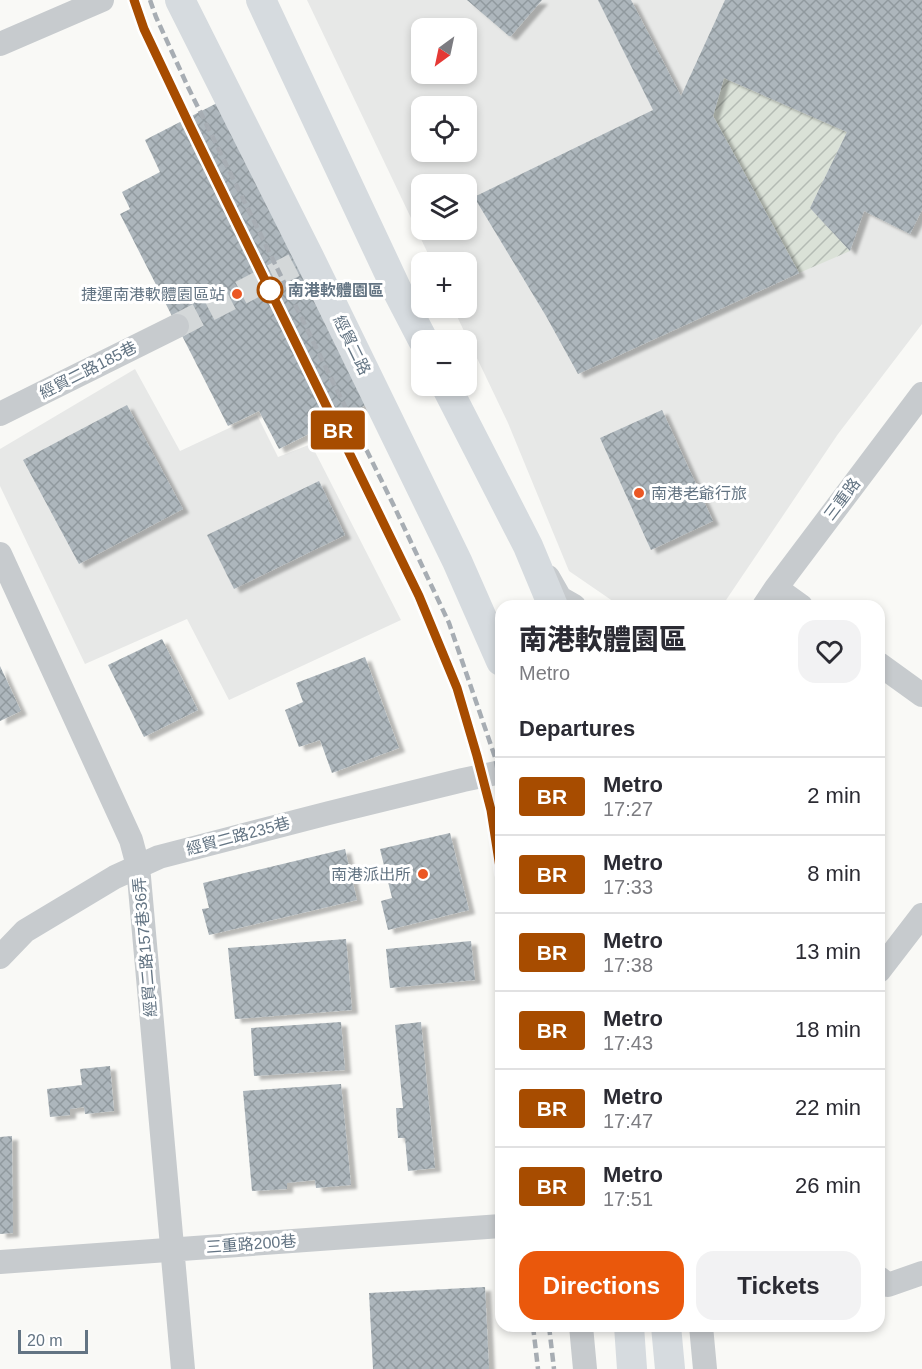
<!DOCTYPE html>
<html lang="en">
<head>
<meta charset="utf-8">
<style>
  body { margin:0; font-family:Arial,"Noto Sans TC",sans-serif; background:#f2f2f3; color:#2b2b33; height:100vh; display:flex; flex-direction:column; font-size:22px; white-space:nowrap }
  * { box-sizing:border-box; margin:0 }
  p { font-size:20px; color:#7c7c81 }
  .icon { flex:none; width:33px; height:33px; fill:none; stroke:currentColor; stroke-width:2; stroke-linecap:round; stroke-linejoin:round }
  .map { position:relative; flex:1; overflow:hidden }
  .sheet { position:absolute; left:495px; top:600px; width:390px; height:732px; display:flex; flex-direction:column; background:#fff; border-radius:18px; box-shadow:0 3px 9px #0003 }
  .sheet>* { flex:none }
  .badge { padding:0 12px; border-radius:4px; font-size:21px; line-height:39px }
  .needle { width:39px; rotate:213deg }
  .controls { position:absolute; left:411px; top:18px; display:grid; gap:12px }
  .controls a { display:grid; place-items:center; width:66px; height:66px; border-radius:12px; background:#fff; box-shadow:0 3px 9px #0003; font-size:30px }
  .scale { position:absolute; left:18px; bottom:15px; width:70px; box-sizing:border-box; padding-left:6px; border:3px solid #637483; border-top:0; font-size:16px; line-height:21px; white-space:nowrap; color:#637483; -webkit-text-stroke:4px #fff; paint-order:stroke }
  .map>.badge { position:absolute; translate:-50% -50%; box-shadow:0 0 0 3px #fff }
  h2 { padding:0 24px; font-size:22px; line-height:54px }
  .round { display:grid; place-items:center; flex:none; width:63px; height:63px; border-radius:18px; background:#f2f2f3 }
  .head { display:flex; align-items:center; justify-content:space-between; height:102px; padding:0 24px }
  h1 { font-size:28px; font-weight:800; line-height:45px }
  .action { display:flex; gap:12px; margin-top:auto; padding:12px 24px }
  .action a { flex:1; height:69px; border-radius:18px; background:#ea580c; color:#fff; font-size:24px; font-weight:800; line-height:69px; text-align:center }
  .action a+a { background:#f2f2f3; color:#2b2b33 }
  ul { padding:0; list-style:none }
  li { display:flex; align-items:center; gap:18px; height:78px; padding:0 24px; border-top:2px solid #e1e1e2 }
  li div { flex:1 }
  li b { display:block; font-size:22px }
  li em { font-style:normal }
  li .badge { min-width:66px; font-weight:700; text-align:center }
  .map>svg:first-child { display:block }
  .built { fill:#e7e8e7; fill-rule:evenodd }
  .garden { fill:url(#garden-furrows) }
  .building { fill:url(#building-cross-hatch); filter:url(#shadow) }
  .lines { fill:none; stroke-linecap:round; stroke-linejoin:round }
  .minor-tunnel { stroke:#d4d8d9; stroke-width:24; stroke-dasharray:24 12; stroke-linecap:butt }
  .minor { stroke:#c7cbce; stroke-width:24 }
  .major { stroke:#d6dbdf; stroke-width:30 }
  .rail { stroke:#a7adb3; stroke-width:4.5; stroke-dasharray:9 4.5; stroke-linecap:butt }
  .line-casing { stroke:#fff; stroke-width:14 }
  .line { stroke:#a74c00; stroke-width:9 }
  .stop-dot { fill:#fff; stroke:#a74c00; stroke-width:3 }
  .poi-dot { fill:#eb5724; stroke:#fff; stroke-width:2 }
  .labels { text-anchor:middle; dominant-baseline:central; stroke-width:6; stroke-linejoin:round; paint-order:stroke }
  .stop-label { font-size:16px; font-weight:bold; fill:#637483; stroke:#fff; text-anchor:start }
  .poi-label { font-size:16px; fill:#637483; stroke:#fff; text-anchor:end }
  .street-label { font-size:16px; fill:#637483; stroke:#fff }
</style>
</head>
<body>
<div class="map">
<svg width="922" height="1369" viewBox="0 0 922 1369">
  <defs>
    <pattern id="garden-furrows" width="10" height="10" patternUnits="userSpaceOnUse" patternTransform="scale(1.5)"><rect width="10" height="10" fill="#dae1d7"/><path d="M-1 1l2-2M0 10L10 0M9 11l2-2" fill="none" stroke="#b4bbb4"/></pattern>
    <pattern id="building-cross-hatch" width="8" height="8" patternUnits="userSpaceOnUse" patternTransform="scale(1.5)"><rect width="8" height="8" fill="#adb6bc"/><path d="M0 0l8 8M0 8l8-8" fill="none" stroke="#90999e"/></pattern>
    <filter id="shadow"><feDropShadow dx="6" dy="4" stdDeviation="1.5" flood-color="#0004"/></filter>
  </defs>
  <rect width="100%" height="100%" fill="#f9f9f6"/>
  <path class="built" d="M 307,0 L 922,0 L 922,324 L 838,434 L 722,606 L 620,606 L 569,571 L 508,423 L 453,308 L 466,308 L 466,262 L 432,262 ZM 422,28 L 466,28 L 466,74 L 422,74 ZM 422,106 L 466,106 L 466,152 L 422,152 ZM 422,184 L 466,184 L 466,230 L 422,230 Z
    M 135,369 L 180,451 L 257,415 L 278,457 L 311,444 L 401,620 L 229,700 L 187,619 L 85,664 L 0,486 L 0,449 Z"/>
  <path class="garden" d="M 724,78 L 847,132 L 810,208 L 850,251 L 799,273 L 713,116 Z"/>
  <path class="building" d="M 467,0 L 542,0 L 511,36 L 509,36 Z
    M 598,0 L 631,0 L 681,96 L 725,0 L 922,0 L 922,210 L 910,234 L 864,211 L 850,251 L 810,208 L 847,132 L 724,78 L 713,116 L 799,273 L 578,374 L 546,316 L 474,197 L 653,110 Z
    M 217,103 L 370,403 L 279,449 L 259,411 L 228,426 L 120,214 L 130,209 L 122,192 L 160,172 L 145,140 Z
    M 127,405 L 183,509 L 79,564 L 23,460 Z
    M 662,410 L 713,521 L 651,550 L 600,438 Z
    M 319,481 L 345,535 L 234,589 L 207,535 Z
    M 162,639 L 198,710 L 144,737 L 108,665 Z
    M 365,657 L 399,748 L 332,773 L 320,740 L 299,747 L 285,710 L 303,702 L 296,683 Z
    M 0,666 L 21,711 L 0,721 Z
    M 450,833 L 469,910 L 388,930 L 381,901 L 392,898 L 380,849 Z
    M 345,849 L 357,900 L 209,935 L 202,909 L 209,908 L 203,883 Z
    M 346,939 L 352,1010 L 235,1019 L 228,948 Z
    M 471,941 L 475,980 L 390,988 L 386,949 Z
    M 341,1022 L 345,1070 L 254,1076 L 251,1028 Z
    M 421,1022 L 435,1168 L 408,1171 L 405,1138 L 398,1138 L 396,1108 L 403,1108 L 395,1025 Z
    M 110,1066 L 114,1111 L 85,1114 L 84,1107 L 70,1109 L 70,1115 L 50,1117 L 47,1089 L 82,1085 L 80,1069 Z
    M 341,1084 L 351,1185 L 316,1188 L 315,1180 L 287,1183 L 287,1189 L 252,1191 L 243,1091 Z
    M 12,1136 L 13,1233 L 0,1234 L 0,1137 Z
    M 485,1287 L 489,1369 L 373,1369 L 369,1293 Z"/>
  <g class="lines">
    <path class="minor-tunnel" d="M 177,326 L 298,263"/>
    <path class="minor" d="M 0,44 L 102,0
      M 0,414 L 177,326
      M 0,554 L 131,840 L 138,866 L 183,1369
      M 548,577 L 560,598 L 574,606
      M 776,588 L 801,606
      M 764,606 L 776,588 L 922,394
      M 879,664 L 922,695
      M 0,957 L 25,931 L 115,877 L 159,857 L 329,813 L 463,780 L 501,772
      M 879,971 L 922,915
      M 0,1262 L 501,1226
      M 879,1278 L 888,1285 L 922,1273
      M 581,1326 L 585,1369
      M 701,1326 L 705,1369"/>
    <path class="major" d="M 180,0 L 309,257 L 457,561 L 501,661
      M 261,0 L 398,292 L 423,340
      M 446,386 L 528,546 L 553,606
      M 629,1326 L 632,1369
      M 666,1326 L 670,1369"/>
    <path class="rail" d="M 134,0 L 144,29 L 179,104 L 419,596 L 457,688 L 477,756 L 491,810 L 501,874
      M 150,0 L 156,17 L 188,87 L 394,506 L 449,623 L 495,757 L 501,787
      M 533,1326 L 538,1369
      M 549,1326 L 554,1369"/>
  </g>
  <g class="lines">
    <defs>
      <path id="line" d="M 134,0 L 144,29 L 189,124 L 419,596 L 457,688 L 477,756 L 491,810 L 501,874"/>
    </defs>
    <use href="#line" class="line-casing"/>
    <use href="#line" class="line"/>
  </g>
  <circle class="stop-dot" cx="270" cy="290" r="12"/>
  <g class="poi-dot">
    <circle cx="237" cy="294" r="6"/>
    <circle cx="639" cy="493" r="6"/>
    <circle cx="423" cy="874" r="6"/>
  </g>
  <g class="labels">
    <g class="stop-label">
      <text x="288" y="290">南港軟體園區</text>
    </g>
    <g class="poi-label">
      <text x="225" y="294">捷運南港軟體園區站</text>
      <text x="651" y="493" text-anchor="start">南港老爺行旅</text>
      <text x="411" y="874">南港派出所</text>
    </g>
    <g class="street-label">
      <text transform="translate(352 345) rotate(64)">經貿二路</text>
      <text transform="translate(88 370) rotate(-27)">經貿二路185巷</text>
      <text transform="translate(842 499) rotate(-53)">三重路</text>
      <text transform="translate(238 836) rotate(-15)">經貿二路235巷</text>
      <text transform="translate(145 947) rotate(-95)">經貿二路157巷36弄</text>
      <text transform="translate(251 1244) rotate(-4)">三重路200巷</text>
    </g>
  </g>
</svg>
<div class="controls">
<a><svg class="needle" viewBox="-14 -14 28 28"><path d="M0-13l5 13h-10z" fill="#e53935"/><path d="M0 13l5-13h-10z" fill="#7c7c81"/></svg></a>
<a><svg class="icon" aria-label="locate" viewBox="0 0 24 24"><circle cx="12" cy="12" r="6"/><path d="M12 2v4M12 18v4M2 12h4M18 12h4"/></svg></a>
<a><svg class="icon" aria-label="layers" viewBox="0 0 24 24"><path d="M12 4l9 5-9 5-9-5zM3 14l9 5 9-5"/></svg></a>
<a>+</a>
<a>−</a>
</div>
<div class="scale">20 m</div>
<b class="badge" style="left:338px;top:430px;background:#a74c00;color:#fff">BR</b>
<section class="sheet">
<div class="head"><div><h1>南港軟體園區</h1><p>Metro</p></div><a class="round"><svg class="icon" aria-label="heart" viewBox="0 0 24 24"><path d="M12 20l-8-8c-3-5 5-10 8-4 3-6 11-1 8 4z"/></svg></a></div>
<h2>Departures</h2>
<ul>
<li><span class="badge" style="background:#a74c00;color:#fff">BR</span><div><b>Metro</b><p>17:27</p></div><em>2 min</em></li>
<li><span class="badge" style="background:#a74c00;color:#fff">BR</span><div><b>Metro</b><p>17:33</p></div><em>8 min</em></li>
<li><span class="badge" style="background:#a74c00;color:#fff">BR</span><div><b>Metro</b><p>17:38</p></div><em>13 min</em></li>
<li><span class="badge" style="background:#a74c00;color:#fff">BR</span><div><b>Metro</b><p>17:43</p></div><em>18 min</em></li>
<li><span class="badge" style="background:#a74c00;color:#fff">BR</span><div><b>Metro</b><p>17:47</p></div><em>22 min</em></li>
<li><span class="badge" style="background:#a74c00;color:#fff">BR</span><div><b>Metro</b><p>17:51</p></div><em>26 min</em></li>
</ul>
<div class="action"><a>Directions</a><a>Tickets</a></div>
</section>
</div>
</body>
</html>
